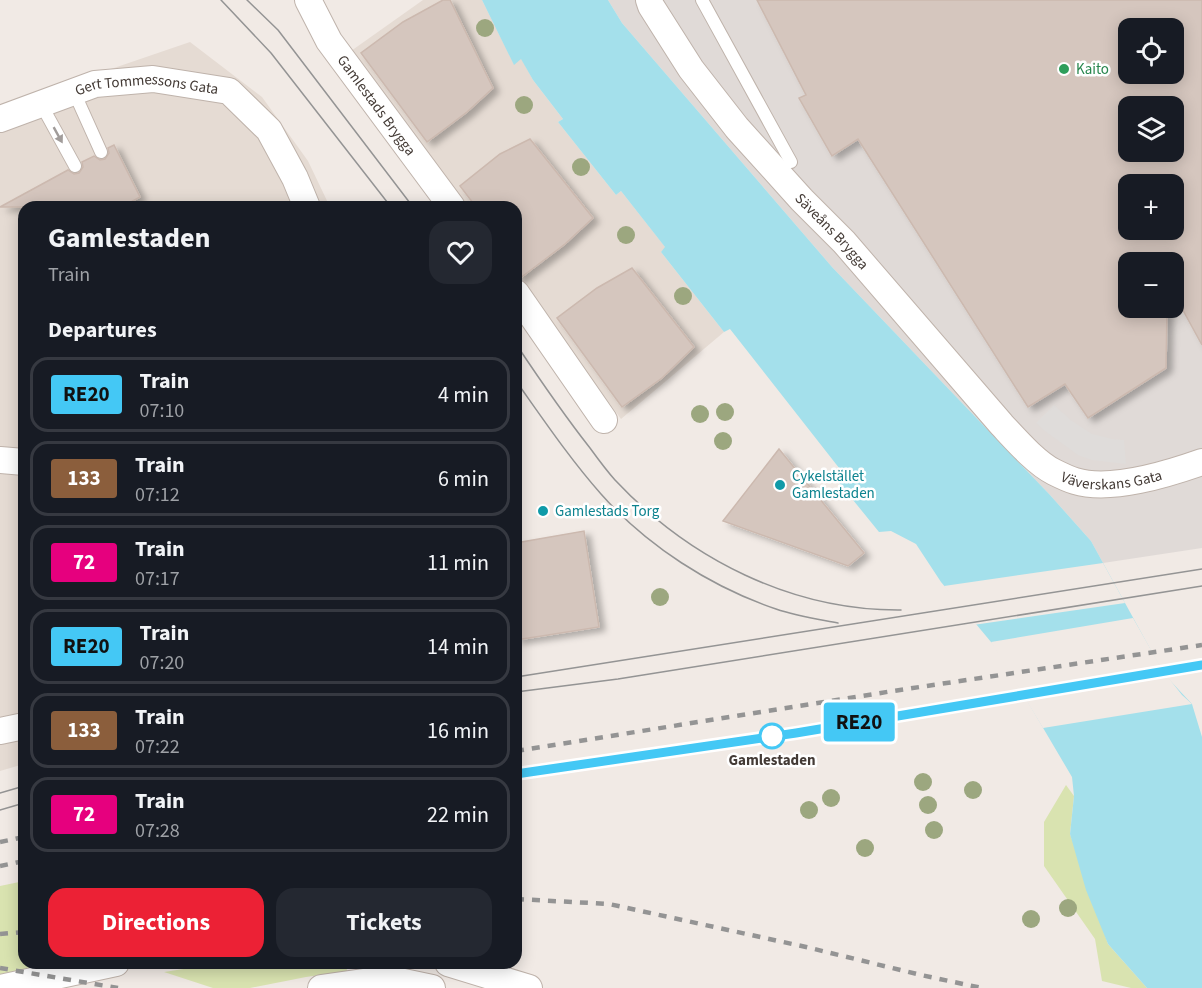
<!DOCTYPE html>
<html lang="en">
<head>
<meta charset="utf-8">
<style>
  body { margin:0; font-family:"Source Sans 3",sans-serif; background:#242831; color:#f1f3f6; height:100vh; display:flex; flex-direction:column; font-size:22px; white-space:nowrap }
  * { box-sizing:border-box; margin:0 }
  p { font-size:20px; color:#9ea1a6 }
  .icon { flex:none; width:33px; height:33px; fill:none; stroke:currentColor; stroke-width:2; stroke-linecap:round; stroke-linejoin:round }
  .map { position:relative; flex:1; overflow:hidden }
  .details { position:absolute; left:18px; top:201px; width:504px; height:768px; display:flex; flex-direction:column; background:#171b24; border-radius:18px; box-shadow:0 3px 15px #0003 }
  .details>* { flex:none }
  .badge { padding:0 12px; border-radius:4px; font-size:21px; line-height:39px }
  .tools { position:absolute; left:1118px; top:18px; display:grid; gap:12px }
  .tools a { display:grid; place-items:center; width:66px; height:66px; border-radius:12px; background:#171b24; box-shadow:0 3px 15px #0003; font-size:30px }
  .map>.badge { position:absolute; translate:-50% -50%; box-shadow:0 0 0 3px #fff }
  h2 { padding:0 30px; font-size:22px; line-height:54px }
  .round { display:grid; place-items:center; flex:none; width:63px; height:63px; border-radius:18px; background:#242831 }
  .overview { display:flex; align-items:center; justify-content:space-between; height:102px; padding:0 30px }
  h1 { font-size:28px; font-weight:700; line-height:45px }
  .primary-button { display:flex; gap:12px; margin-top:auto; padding:12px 30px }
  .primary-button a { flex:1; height:69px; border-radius:18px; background:#ec2135; color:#fff; font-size:24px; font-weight:700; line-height:69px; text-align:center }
  .primary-button a+a { background:#242831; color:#f1f3f6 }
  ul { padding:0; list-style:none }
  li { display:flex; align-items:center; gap:18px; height:75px; margin:0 12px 9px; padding:0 18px; border:3px solid #363941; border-radius:18px }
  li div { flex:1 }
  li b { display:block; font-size:22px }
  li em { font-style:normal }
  li .badge { min-width:66px; font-weight:700; text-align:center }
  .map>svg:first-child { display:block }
  .residential { fill:#e5dbd3 }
  .industrial { fill:#e0dad7; fill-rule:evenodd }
  .green { fill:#d9e3b0 }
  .parking { fill:#dfdcda }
  .water { fill:#a4e0eb }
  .pier { fill:#f1eae5 }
  .building { fill:#d5c6be; stroke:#ccb9af; stroke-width:1.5; fill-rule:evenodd; filter:url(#shadow) }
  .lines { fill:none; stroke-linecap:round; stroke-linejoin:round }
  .service-casing { stroke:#bfb3ab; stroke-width:14 }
  .minor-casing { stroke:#bfb3ab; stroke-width:28 }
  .service { stroke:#fff; stroke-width:12 }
  .minor { stroke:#fff; stroke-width:26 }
  .tram { stroke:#949494; stroke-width:1.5 }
  .rail { stroke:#949494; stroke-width:4.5; stroke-dasharray:8 8; stroke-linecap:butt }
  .tree { fill:#9ca77f }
  .oneway { fill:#a19c9a }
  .line-casing { stroke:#fff; stroke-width:14 }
  .line { stroke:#44c8f5; stroke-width:9 }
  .leisure-dot { fill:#2e9e5b; stroke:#fff; stroke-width:2 }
  .culture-dot { fill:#0f9aa8; stroke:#fff; stroke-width:2 }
  .stop-dot { fill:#fff; stroke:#44c8f5; stroke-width:3 }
  .labels { text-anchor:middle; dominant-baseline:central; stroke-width:5; stroke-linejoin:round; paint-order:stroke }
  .leisure-label { font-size:15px; fill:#27864d; stroke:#fff; text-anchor:start }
  .street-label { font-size:15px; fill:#433a35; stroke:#fff }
  .culture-label { font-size:15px; fill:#0d838f; stroke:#fff; text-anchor:start }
  .stop-label { font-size:15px; font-weight:bold; fill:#433a35; stroke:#fff }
</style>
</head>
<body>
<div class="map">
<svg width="1202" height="988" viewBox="0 0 1202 988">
  <defs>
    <filter id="shadow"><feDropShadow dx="6" dy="4" stdDeviation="3" flood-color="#0004"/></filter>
  </defs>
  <rect width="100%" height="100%" fill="#f1eae5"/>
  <path class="residential" d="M 423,0 L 482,0 L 514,64 L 521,58 L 533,80 L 563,119 L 558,122 L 616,195 L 621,191 L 666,248 L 661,252 L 724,332 L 621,419 L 516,276 L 516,207 L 465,207 L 351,51 Z
    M 190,42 L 262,97 L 308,161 L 330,207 L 24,207 L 24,764 L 0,771 L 0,119 L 32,96 Z"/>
  <path class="industrial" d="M 608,0 L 1202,0 L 1202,548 L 1103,563 L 1091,541 L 1050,495 L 832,267 L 622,23 ZM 1128,28 L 1173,28 L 1173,74 L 1128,74 ZM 1128,106 L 1173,106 L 1173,152 L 1128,152 ZM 1128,184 L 1173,184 L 1173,230 L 1128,230 ZM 1128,262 L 1173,262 L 1173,308 L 1128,308 Z"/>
  <path class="green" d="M 1066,785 L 1074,796 L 1070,834 L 1108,944 L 1147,988 L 1131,988 L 1102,981 L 1095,939 L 1044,866 L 1044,822 Z
    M 24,881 L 24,963 L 68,963 L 0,978 L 0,886 Z
    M 222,963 L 346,963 L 347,971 L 306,977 L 250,988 L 213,988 L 164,972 Z"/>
  <path class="parking" d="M 1054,405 L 1072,421 L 1092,434 L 1112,439 L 1124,440 L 1126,464 L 1092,460 L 1078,455 L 1045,431 L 1036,423 Z"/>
  <path class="water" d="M 482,0 L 608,0 L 622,23 L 832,267 L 1050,495 L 1091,541 L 1164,674 L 1192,704 L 1202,737 L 1202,988 L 1147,988 L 1108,944 L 1086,890 L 1070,834 L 1074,796 L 1072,777 L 996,648 L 941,582 L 916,544 L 891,531 L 879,532 L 836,479 L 843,473 L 730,329 L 724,332 L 661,252 L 665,247 L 621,191 L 616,195 L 558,122 L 563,119 L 533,80 L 521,59 L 514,65 Z"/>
  <path class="pier" d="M 1103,563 L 1125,603 L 973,625 L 944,586 Z
    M 1133,618 L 1163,671 L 1182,695 L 1192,704 L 1043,728 L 991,642 Z"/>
  <path class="building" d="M 443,0 L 450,0 L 493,88 L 467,112 L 427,142 L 361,53 L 403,22 Z
    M 757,0 L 1202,0 L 1202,345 L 1173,292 L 1173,262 L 1128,262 L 1128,308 L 1167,308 L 1166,368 L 1088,418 L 1065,384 L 1028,407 L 858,139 L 832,156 L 799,98 L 806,95 ZM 1128,28 L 1173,28 L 1173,74 L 1128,74 ZM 1128,106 L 1173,106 L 1173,152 L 1128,152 ZM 1128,184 L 1173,184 L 1173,230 L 1128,230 Z
    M 530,139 L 593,218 L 565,244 L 519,279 L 516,278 L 516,207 L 476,207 L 460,186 L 500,154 Z
    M 114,145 L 140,197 L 122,207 L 0,207 L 68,170 L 74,174 L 79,173 L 83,167 L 82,162 L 94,156 L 100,160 L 105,159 L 109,153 L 108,148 Z
    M 632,268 L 694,347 L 662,378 L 622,407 L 557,318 L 597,288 Z
    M 779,449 L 864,553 L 848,566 L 723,521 Z
    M 584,531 L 599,627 L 516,640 L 516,543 Z"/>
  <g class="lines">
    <defs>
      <path id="service" d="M 702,0 L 791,162
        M 74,92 L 101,152
        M 41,104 L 75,166"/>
      <g id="minor">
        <path id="s1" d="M 308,0 L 329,41 L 452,207"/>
        <path id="s2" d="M 649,0 L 651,6 L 691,69 L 737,128 L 802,200 L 844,242 L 1002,425 C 1016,440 1036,463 1054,472 C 1060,475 1068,479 1075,481 C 1111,492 1168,474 1202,462"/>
        <path id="s3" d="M 0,119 L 95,84 L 153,79 L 229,91 L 269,130 L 295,178 L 307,207"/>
        <path d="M 516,293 L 604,420"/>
        <path d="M 0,460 L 24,462"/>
        <path d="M 0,731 L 24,726"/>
        <path d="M 448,963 L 529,988"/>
        <path d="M 0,988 L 116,963"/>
        <path d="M 321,988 L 370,981 L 399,981 L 432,988"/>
      </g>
    </defs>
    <use href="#service" class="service-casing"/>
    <use href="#minor" class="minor-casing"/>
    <use href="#service" class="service"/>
    <use href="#minor" class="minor"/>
    <path class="tram" d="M 221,0 L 271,53 L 391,207
      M 247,0 L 278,30 L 413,207
      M 516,344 C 540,380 564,415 590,448 C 598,459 606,470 615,480 C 689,559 792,611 901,610
      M 516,381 C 543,419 570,459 601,494 C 647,546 711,587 776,609 C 796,616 817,619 838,623
      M 516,677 L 1202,569
      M 516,692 L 618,679 L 1202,586
      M 0,793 L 24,786
      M 0,810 L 24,803"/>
    <path class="rail" d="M 516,751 L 893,691 L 1202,645
      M 516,774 L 796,733 L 1202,665
      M 0,842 L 24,837
      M 0,866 L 24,861
      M 516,899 L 609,904 L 806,947 L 921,975 L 982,988
      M 0,934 L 24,932
      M 0,968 L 118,988"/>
  </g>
  <g class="tree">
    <circle cx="485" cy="28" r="9"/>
    <circle cx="524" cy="105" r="9"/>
    <circle cx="581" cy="167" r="9"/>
    <circle cx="626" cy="235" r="9"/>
    <circle cx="683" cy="296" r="9"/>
    <circle cx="725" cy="412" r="9"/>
    <circle cx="700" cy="414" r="9"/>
    <circle cx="723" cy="441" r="9"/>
    <circle cx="660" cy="597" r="9"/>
    <circle cx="923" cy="782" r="9"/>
    <circle cx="973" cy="790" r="9"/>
    <circle cx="831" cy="798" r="9"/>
    <circle cx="928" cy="805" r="9"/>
    <circle cx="809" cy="810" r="9"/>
    <circle cx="934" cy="830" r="9"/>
    <circle cx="865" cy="848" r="9"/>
    <circle cx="1068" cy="908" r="9"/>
    <circle cx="1031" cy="919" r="9"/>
  </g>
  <defs><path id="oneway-solid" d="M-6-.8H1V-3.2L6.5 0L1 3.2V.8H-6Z" transform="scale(1.5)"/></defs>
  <use class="oneway" href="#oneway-solid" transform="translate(58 135) rotate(61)"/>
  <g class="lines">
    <defs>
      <path id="line" d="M 516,774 L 796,733 L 1202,665"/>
    </defs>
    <use href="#line" class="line-casing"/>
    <use href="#line" class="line"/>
  </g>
  <circle class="leisure-dot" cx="1064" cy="69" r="6"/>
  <g class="culture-dot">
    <circle cx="780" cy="485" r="6"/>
    <circle cx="543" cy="511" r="6"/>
  </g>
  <circle class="stop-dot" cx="772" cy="736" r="12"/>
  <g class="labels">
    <g class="leisure-label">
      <text x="1076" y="69">Kaito</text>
    </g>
    <g class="street-label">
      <text stroke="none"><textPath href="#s3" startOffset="153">Gert Tommessons Gata</textPath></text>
      <text stroke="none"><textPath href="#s1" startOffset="126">Gamlestads Brygga</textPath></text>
      <text stroke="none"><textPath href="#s2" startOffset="296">Säveåns Brygga</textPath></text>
      <text stroke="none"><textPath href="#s2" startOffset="684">Väverskans Gata</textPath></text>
    </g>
    <g class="culture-label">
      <text x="792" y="476">Cykelstället<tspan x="792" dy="17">Gamlestaden</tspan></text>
      <text x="555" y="511">Gamlestads Torg</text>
    </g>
    <g class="stop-label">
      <text x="772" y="760">Gamlestaden</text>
    </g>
  </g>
</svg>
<div class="tools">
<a><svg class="icon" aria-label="locate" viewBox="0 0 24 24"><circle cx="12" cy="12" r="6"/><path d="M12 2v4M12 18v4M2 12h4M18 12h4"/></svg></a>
<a><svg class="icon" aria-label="layers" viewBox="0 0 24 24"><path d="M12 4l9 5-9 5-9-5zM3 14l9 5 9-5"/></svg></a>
<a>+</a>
<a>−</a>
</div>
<b class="badge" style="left:859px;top:722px;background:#44c8f5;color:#111">RE20</b>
<section class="details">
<div class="overview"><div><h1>Gamlestaden</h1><p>Train</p></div><a class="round"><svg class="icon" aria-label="heart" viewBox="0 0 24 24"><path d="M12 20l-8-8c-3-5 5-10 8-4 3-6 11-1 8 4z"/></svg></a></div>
<h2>Departures</h2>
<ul>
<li><span class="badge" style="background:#44c8f5;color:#111">RE20</span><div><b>Train</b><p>07:10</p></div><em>4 min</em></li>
<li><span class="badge" style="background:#8b5e3c;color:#fff">133</span><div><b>Train</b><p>07:12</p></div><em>6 min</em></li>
<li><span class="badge" style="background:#e6007e;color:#fff">72</span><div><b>Train</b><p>07:17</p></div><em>11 min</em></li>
<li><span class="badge" style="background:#44c8f5;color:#111">RE20</span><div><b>Train</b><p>07:20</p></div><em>14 min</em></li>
<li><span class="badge" style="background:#8b5e3c;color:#fff">133</span><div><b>Train</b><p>07:22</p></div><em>16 min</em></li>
<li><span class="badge" style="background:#e6007e;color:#fff">72</span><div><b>Train</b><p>07:28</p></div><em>22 min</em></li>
</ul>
<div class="primary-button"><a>Directions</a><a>Tickets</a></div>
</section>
</div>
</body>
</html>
